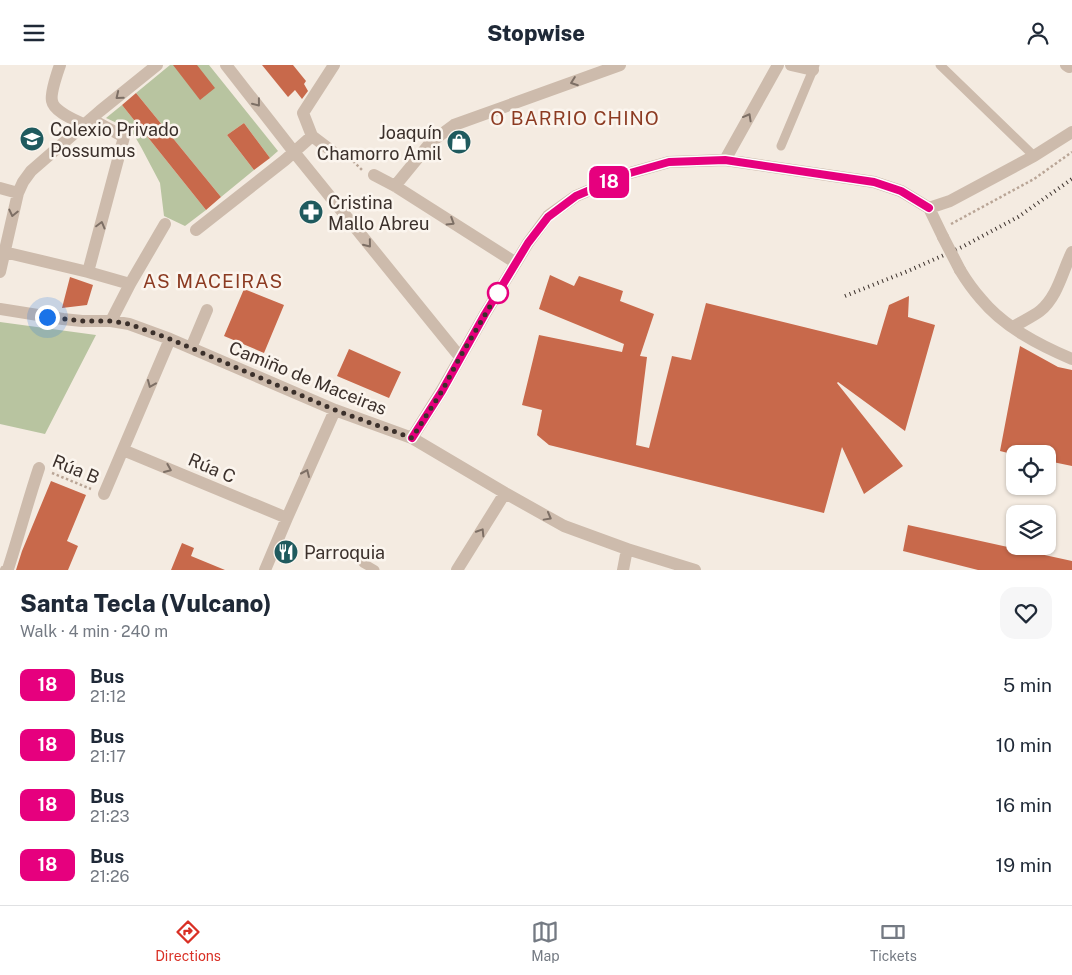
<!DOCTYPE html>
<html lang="en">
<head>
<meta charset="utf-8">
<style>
  body { margin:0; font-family:"Public Sans",sans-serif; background:#f6f6f7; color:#1f2937; height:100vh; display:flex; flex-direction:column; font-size:19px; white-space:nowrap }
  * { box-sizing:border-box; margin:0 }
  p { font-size:16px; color:#747a83 }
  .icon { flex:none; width:28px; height:28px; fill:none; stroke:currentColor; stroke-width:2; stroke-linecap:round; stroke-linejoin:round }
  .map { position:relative; height:505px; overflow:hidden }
  .details { display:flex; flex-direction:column; background:#fff; flex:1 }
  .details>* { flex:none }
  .badge { padding:0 10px; border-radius:8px; font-size:18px; line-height:32px }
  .tools { position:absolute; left:1006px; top:380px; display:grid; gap:10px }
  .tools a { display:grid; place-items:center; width:50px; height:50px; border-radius:10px; background:#fff; box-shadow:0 1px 4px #0004; font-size:25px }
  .you { position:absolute; width:25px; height:25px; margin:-12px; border:4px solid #fff; border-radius:50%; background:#1a73e8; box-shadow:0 0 0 8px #1a73e833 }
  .map>.badge { position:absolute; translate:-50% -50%; box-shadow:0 0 0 2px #fff }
  .round { display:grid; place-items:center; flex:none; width:52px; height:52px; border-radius:15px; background:#f6f6f7 }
  .summary { display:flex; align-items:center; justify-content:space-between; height:85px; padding:0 20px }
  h1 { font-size:24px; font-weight:800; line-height:38px }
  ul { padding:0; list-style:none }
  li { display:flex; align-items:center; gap:15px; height:60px; padding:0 20px }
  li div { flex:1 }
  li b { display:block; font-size:19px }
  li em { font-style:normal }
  li .badge { min-width:55px; font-weight:700; text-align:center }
  header { display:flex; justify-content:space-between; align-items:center; height:65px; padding:0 20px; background:#fff; font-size:22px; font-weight:800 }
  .tabs { display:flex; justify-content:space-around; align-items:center; height:70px; border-top:1px solid #e0e1e3; background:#fff; font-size:14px; color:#747a83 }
  .tabs a { display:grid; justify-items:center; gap:2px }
  .tabs .on { color:#d93025 }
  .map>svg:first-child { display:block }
  .green { fill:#b8c4a0 }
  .building { fill:#c8694b }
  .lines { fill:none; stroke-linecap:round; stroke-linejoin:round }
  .path { stroke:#b9a596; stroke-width:2.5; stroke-dasharray:2.5 2.5; stroke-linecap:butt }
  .service { stroke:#cdbbac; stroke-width:9 }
  .minor { stroke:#cdbbac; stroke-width:12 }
  .rail { stroke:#3b302b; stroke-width:4; stroke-dasharray:1 4; stroke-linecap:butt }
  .minor-bridge { stroke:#cdbbac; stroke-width:12 }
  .oneway { stroke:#7d6f65 }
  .line-casing { stroke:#fff; stroke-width:11 }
  .line { stroke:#e6007e; stroke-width:8 }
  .walk { stroke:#3b302b; stroke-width:5; stroke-dasharray:0 9 }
  .stop-dot { fill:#fff; stroke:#e6007e; stroke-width:2.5 }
  .labels { text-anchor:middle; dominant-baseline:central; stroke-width:5; stroke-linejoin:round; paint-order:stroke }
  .poi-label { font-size:18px; fill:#3b302b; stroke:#fbf5ee; text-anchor:start }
  .street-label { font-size:18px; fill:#3b302b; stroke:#fbf5ee }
  .neighbourhood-label { font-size:19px; letter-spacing:1px; fill:#8c3b22; stroke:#fbf5ee }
</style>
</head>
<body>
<header><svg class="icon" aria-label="menu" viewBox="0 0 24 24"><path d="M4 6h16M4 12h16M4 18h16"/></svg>Stopwise<svg class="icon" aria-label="person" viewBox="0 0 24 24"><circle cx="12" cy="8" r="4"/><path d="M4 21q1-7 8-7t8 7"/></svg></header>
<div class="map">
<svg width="1072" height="505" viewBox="0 0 1072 505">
  <rect width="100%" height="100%" fill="#f4ebe1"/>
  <path class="green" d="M 170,0 L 209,0 L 278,86 L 270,93 L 244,58 L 227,70 L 254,105 L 221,132 L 136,28 Z
    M 122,40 L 206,145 L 185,161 L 164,151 L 160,118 L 141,82 L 134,70 L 119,59 L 106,53 Z
    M 0,257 L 96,270 L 45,369 L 0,359 Z"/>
  <path class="building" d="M 173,0 L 197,0 L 215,23 L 200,35 Z
    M 262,0 L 293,0 L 306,16 L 304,19 L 308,26 L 302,34 L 295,25 L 288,32 Z
    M 136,28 L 221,132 L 206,145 L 122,40 Z
    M 244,58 L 270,93 L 254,105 L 227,70 Z
    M 550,210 L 574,221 L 579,211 L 623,226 L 620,236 L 654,249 L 640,291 L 647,292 L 636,380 L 649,383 L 672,291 L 691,295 L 706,238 L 877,280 L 889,240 L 909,231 L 908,252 L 935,260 L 905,366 L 838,317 L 837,318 L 903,401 L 864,429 L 842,382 L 824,448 L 549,380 L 537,370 L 542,345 L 522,340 L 539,270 L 622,287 L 624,279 L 539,244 Z
    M 70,212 L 93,220 L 87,240 L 62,243 Z
    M 244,224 L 284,240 L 264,288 L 224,271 Z
    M 1020,281 L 1058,302 L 1072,305 L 1072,401 L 1048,396 L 1048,389 L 1012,389 L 1000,386 Z
    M 349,284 L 401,307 L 389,333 L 337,311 Z
    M 51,416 L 86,430 L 67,476 L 78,481 L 68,505 L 16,505 L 22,486 Z
    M 908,460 L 1072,496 L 1072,505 L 978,505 L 903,486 Z
    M 182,478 L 194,483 L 191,491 L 225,505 L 171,505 Z"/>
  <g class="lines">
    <path class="path" d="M 346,89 L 362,105
      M 951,159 L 1034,114 L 1072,87
      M 52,408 L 91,424"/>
    <path class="service" d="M 940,0 L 1034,91
      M 781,81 L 815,0
      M 363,498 L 375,505"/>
    <path class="minor" d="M 60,0 C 57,9 50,28 52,36 C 54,47 75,55 85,60
      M 226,0 L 294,87 L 460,292
      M 791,0 L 813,5
      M 1066,0 L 1069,2
      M 312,71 L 333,87
      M 725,95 L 778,0
      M 374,110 L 395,121 L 516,198
      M 395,121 L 431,77 L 454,60 L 620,0
      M 0,123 L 18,128
      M 929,143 L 950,136 L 1034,91 L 1072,67
      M 929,143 L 943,172
      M 196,165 L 285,95 L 312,71 L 303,48 L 334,0
      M 4,187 L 88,207 L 130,219
      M 960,205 C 966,215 973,225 981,234 C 1004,262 1039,280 1072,294
      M 0,207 L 18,128 L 23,117 L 31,106 L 100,46 L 157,0
      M 88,207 L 124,72 L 91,54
      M 0,244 L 63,254 L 82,256 L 111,256 L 129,259 L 170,274 L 335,345 L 412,373 L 505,428 L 564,461 L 627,484 L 623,505
      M 111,256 L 130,219 L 165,159
      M 1013,262 C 1021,257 1032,252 1040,246 C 1058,231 1062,207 1072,187
      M 191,283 L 207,245
      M 412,373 L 442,325 L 485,249 L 528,178 L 548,151 L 576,131 L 630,108 L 669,97 L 725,95 L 874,117 L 901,126 L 929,143
      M 123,385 L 287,453
      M 104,429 L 170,274
      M 627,484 L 695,505
      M 6,505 L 8,504 C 19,470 28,436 39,403
      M 265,505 L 287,453 L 335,345
      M 457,505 L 505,428"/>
    <path class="rail" d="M 845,231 L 908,206 L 962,182 L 1018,152 L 1072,114"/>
    <path class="minor-bridge" d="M 943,172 L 960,205"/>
  </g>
  <defs><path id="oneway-chevron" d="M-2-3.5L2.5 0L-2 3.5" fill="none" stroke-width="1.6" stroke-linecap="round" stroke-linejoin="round" transform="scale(1.25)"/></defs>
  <g class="oneway">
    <use href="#oneway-chevron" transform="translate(574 17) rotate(160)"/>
    <use href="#oneway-chevron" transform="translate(119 31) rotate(141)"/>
    <use href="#oneway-chevron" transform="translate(257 38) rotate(52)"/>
    <use href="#oneway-chevron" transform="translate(748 52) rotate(-61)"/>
    <use href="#oneway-chevron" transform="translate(13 148) rotate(103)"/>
    <use href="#oneway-chevron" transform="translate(451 157) rotate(32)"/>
    <use href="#oneway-chevron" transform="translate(101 160) rotate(-75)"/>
    <use href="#oneway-chevron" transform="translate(368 179) rotate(51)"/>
    <use href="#oneway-chevron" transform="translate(151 319) rotate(113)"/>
    <use href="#oneway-chevron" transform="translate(168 404) rotate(23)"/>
    <use href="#oneway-chevron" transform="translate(306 408) rotate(-66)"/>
    <use href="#oneway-chevron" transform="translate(548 452) rotate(29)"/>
    <use href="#oneway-chevron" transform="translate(481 467) rotate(-58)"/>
  </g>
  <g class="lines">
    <defs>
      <path id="line" d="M 412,373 L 442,326 L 485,249 L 528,178 L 548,152 L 576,131 L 630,108 L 669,97 L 725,95 L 874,117 L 901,126 L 929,143"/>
    </defs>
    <use href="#line" class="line-casing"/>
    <use href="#line" class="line"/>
    <path class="walk" d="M 47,252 L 82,256 L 111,256 L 129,259 L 170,274 L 335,345 L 412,373 L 442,326 L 460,292 L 498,228"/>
  </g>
  <defs>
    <symbol id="school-disc" viewBox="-11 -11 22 22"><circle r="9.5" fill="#1f5a5e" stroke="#fbf5ee"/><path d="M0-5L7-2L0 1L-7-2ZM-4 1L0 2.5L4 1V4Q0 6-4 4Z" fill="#fff"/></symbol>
    <symbol id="shop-disc" viewBox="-11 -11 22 22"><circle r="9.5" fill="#1f5a5e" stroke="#fbf5ee"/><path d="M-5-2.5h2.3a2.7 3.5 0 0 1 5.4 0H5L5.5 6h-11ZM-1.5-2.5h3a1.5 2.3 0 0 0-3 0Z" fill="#fff"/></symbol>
    <symbol id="pharmacy-disc" viewBox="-11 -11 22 22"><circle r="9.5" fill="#1f5a5e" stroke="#fbf5ee"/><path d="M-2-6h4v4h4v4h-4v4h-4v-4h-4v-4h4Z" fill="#fff"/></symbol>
    <symbol id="restaurant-disc" viewBox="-11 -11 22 22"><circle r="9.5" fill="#1f5a5e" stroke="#fbf5ee"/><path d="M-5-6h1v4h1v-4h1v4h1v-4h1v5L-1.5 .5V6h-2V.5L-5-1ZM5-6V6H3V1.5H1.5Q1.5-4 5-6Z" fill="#fff"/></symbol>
  </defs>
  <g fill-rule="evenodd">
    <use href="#school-disc" x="18" y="60" width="28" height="28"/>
    <use href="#shop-disc" x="445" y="63" width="28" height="28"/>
    <use href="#pharmacy-disc" x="297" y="133" width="28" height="28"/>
    <use href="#restaurant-disc" x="272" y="473" width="28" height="28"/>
  </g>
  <circle class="stop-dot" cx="498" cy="228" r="10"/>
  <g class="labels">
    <g class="poi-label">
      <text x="50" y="64">Colexio Privado<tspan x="50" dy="21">Possumus</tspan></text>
      <text x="442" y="67" text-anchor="end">Joaquín<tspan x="442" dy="21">Chamorro Amil</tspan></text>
      <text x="328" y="137">Cristina<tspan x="328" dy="21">Mallo Abreu</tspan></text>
      <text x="304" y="487">Parroquia</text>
    </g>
    <g class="street-label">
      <text transform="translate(308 313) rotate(22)">Camiño de Maceiras</text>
      <text transform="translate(212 403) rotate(23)">Rúa C</text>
      <text transform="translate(76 404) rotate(22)">Rúa B</text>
    </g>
    <g class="neighbourhood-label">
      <text x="575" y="53">O BARRIO CHINO</text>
      <text x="213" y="216">AS MACEIRAS</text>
    </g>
  </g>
</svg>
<div class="tools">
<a><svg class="icon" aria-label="locate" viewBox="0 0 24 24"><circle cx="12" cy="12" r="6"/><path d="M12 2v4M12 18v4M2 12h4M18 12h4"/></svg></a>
<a><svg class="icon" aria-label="layers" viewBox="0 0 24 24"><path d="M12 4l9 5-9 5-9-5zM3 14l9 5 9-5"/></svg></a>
</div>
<div class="you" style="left:47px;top:252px"></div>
<b class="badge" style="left:609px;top:117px;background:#e6007e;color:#fff">18</b>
</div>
<section class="details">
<div class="summary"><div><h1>Santa Tecla (Vulcano)</h1><p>Walk · 4 min · 240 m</p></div><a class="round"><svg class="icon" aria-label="heart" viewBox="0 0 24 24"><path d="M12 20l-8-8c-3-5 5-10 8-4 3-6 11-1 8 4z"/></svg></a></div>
<ul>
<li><span class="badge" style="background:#e6007e;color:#fff">18</span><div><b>Bus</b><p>21:12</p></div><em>5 min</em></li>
<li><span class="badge" style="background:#e6007e;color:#fff">18</span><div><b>Bus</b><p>21:17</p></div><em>10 min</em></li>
<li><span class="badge" style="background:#e6007e;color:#fff">18</span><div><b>Bus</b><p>21:23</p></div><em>16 min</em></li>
<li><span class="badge" style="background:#e6007e;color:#fff">18</span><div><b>Bus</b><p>21:26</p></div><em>19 min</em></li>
</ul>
</section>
<nav class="tabs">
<a class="on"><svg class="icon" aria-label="directions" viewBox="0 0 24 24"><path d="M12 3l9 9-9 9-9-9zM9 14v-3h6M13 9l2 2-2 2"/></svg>Directions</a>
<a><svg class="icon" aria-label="map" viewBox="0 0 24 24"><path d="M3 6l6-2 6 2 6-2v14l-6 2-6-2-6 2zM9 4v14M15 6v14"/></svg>Map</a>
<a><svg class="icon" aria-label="tickets" viewBox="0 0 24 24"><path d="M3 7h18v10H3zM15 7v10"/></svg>Tickets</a>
</nav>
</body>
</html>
